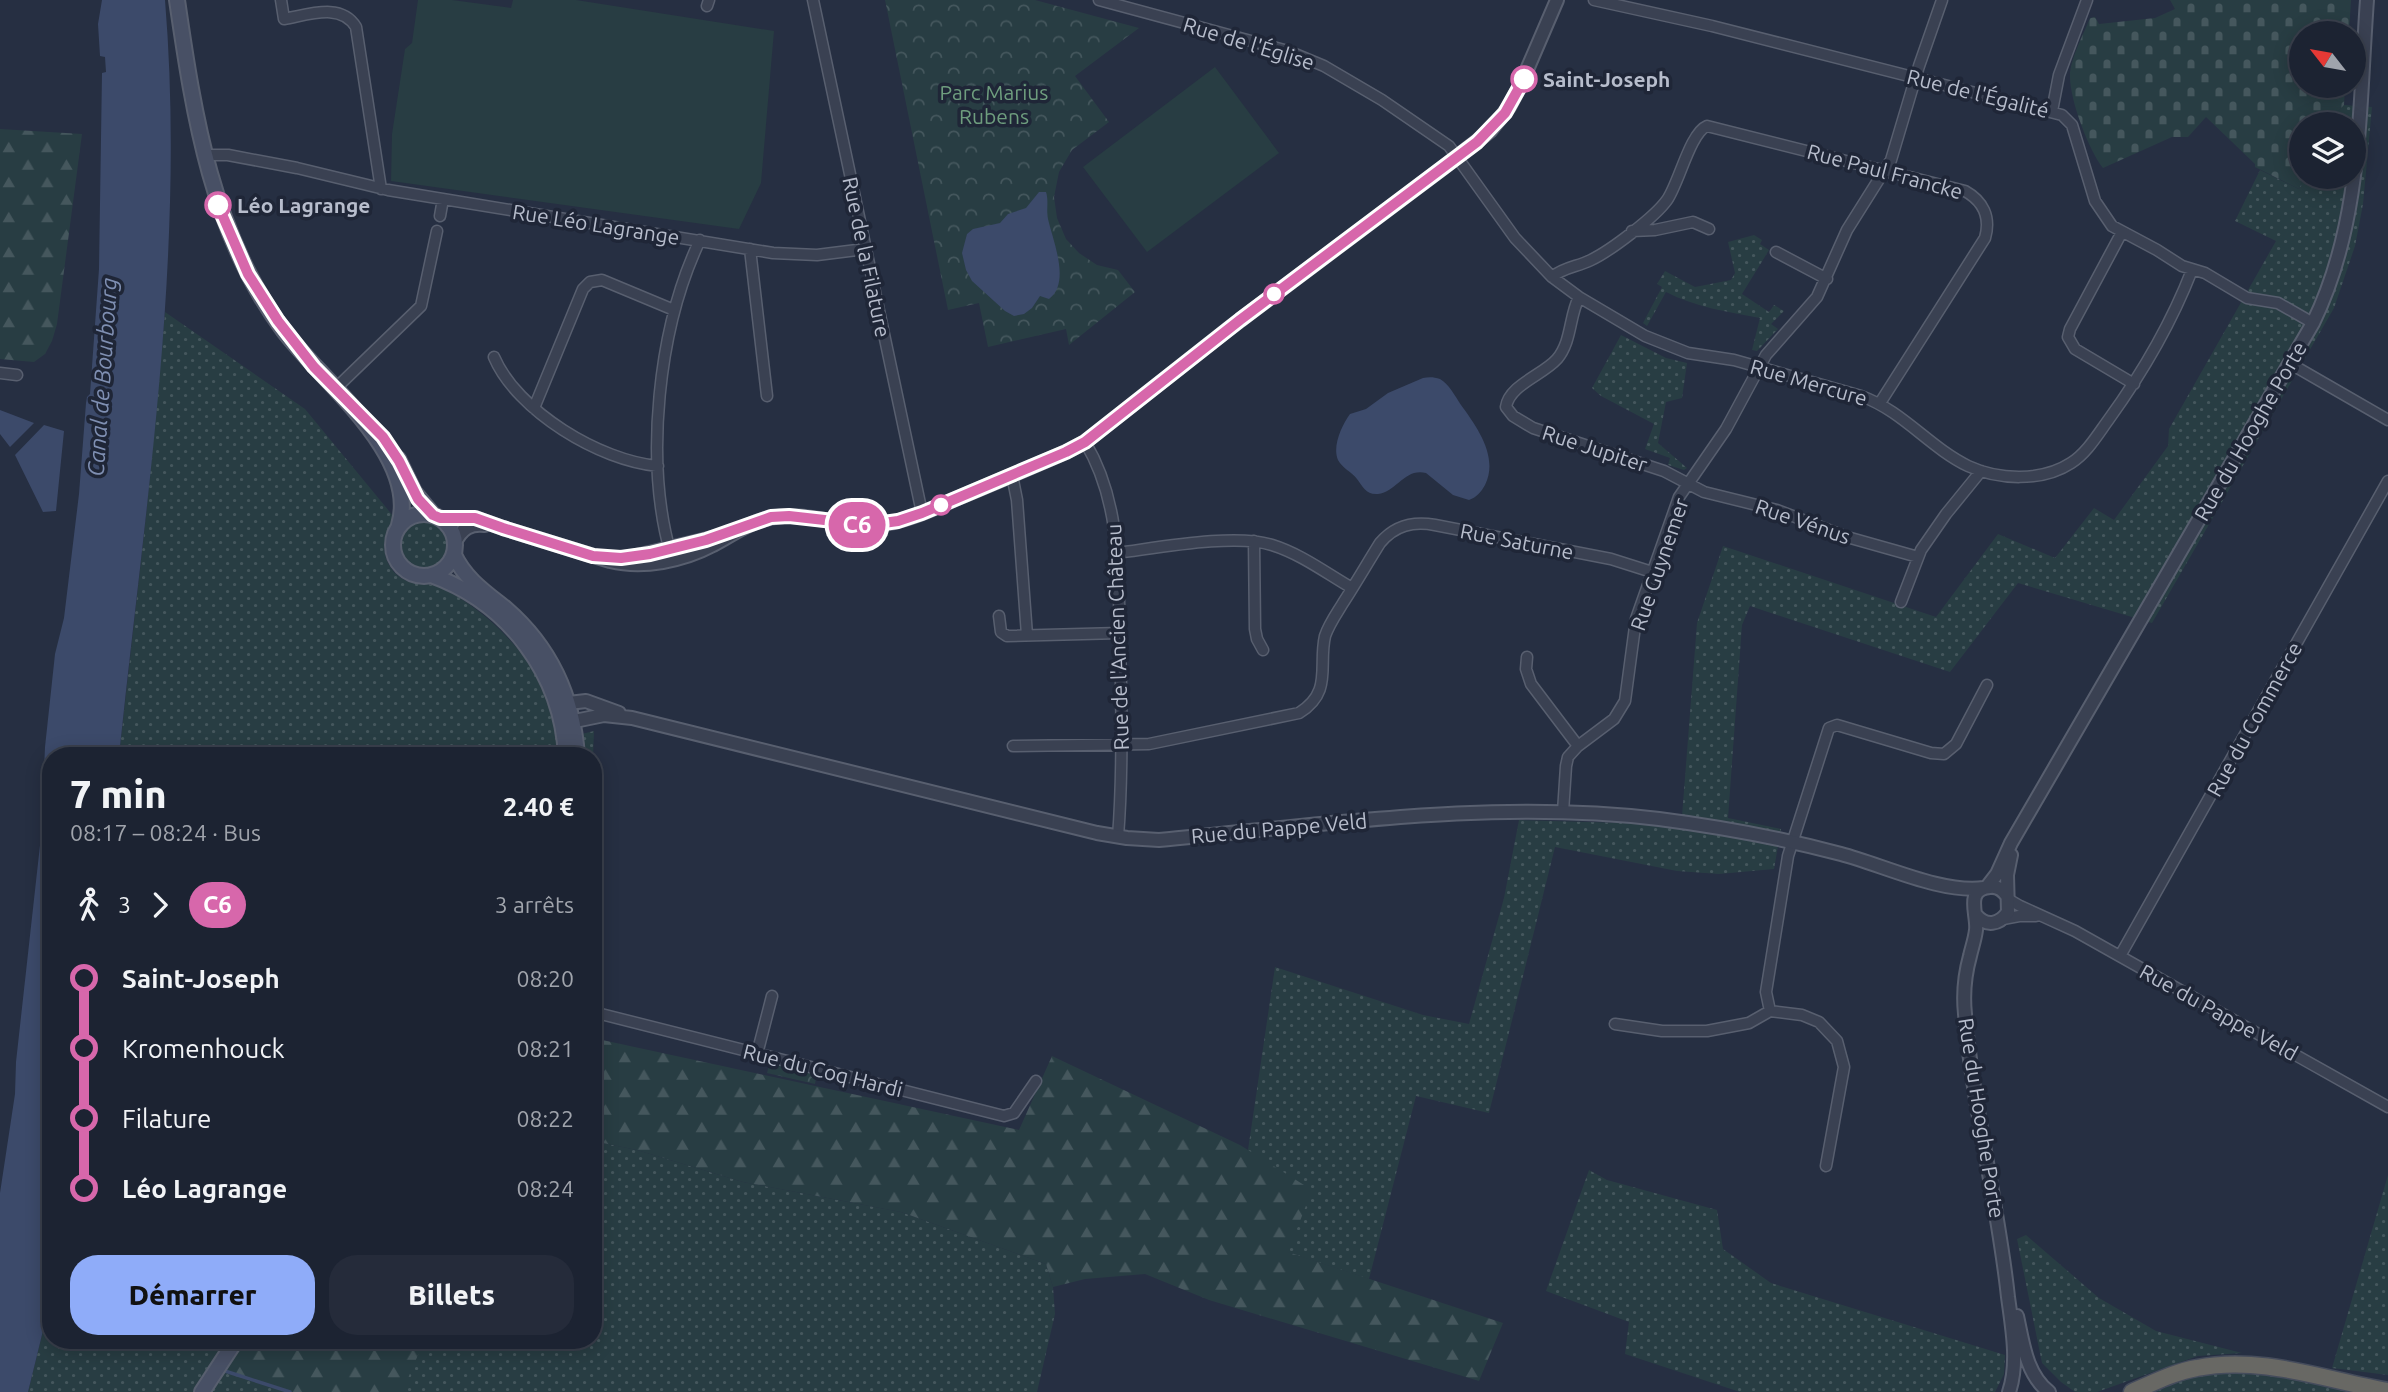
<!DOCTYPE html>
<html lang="fr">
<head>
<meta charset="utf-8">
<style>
  body { margin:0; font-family:Ubuntu,sans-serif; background:#252b3a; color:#f1f3f6; height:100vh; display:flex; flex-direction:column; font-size:26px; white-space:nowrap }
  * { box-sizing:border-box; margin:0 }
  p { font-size:23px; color:#a0a4ac }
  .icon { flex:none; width:38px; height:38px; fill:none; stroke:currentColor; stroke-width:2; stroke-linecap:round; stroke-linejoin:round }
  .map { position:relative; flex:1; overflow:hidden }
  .panel { position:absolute; left:42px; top:747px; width:560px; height:602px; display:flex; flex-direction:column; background:#1c2332; border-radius:28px; box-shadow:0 4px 18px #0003,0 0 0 2px #3a404d }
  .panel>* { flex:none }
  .badge { padding:0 14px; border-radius:23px; font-size:24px; line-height:46px }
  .needle { width:46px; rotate:301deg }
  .buttons { position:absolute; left:2289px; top:21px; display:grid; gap:14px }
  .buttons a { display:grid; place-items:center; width:77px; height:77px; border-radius:50%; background:#1c2332; box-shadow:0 4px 18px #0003,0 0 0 2px #3a404d; font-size:35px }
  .map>.badge { position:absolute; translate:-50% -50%; box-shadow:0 0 0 4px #fff }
  .legs { display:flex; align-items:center; gap:10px; height:77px; padding:0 28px; font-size:23px }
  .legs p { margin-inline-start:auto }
  .overview { display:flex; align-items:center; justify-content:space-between; height:119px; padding:0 28px }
  h1 { font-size:38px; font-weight:800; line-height:52px }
  .primary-button { display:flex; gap:14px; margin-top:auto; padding:14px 28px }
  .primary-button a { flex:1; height:80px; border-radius:28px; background:#8facf9; color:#111; font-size:28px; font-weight:800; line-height:80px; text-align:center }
  .primary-button a+a { background:#252b3a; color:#f1f3f6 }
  ul { padding:0 28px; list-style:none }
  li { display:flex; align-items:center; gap:24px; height:70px; font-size:26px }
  li i { display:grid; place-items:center; width:10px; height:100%; margin:0 9px; background:currentColor }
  li i::after { content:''; width:18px; height:18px; margin:-9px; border:5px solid; border-radius:50%; background:#1c2332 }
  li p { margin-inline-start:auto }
  li:first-child i { background:linear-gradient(#0000 50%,currentColor 0) }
  li:last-child i { background:linear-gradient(currentColor 50%,#0000 0) }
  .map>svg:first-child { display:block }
  .grass { fill:url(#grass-dots) }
  .forest { fill:url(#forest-firs) }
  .cemetery { fill:url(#cemetery-stones) }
  .park { fill:url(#park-crowns) }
  .garden { fill:#283d43 }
  .water { fill:#3c4a6a }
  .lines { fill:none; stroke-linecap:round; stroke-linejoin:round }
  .stream { stroke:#3c4a6a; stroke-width:3.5 }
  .minor-casing { stroke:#585f6f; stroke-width:13 }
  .tertiary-casing { stroke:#585f6f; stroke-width:16 }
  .secondary-casing { stroke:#585f6f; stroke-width:18 }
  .trunk-casing { stroke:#454c5c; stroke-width:19 }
  .minor { stroke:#3a4152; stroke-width:10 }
  .tertiary { stroke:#3a4152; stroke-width:12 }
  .secondary { stroke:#485065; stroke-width:14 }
  .trunk { stroke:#686864; stroke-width:16 }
  .line-1-casing { stroke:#fff; stroke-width:16 }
  .line-1 { stroke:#d767ab; stroke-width:10 }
  .stop-1-dot { fill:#fff; stroke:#d767ab; stroke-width:3.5 }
  .labels { text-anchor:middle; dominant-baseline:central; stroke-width:7; stroke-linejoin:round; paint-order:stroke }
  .street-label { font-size:21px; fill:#b7bdcc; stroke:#1f2637 }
  .stop-label { font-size:21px; font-weight:bold; fill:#b7bdcc; stroke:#1f2637; text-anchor:start }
  .park-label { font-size:21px; fill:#6e9d7e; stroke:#1f2637 }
  .water-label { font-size:23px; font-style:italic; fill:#7f8fb2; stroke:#1f2637 }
</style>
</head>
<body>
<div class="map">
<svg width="2388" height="1392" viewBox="0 0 2388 1392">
  <defs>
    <pattern id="grass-dots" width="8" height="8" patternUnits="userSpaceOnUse" patternTransform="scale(1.75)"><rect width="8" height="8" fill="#283d43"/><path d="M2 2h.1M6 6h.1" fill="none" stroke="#45575d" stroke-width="1.8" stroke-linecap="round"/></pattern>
    <pattern id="forest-firs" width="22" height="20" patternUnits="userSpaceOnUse" patternTransform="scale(1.75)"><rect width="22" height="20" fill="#283d43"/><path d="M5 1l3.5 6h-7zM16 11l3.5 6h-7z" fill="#45575d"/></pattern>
    <pattern id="cemetery-stones" width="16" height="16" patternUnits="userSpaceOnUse" patternTransform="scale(1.75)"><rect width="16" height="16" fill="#283d43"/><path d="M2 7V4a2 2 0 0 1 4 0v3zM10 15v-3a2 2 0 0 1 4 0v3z" fill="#45575d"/></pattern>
    <pattern id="park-crowns" width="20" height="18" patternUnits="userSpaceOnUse" patternTransform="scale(1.75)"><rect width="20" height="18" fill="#283d43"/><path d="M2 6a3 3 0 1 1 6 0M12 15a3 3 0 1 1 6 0" fill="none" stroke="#45575d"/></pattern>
  </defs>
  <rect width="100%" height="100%" fill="#262f42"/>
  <path class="grass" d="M 2344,105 L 2372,107 L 2363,204 L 2355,246 L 2334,308 L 2152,623 L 2018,583 L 1950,672 L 1750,606 L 1742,625 L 1728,818 L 1781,829 L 1774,869 L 1719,874 L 1677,871 L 1555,847 L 1489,1113 L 1416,1096 L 1369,1279 L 1287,1252 L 1248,1150 L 1275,967 L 1423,1015 L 1469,1024 L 1504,898 L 1519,820 L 1626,823 L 1681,829 L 1697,623 L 1723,546 L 1936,617 L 1998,534 L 2055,558 L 2094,508 L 2114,520 L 2168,446 L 2169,429 L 2276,241 L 2235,221 L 2260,170 L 2299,189 L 2304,177 L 2354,177 L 2354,124 L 2326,124 Z
    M 1754,235 L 1762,240 L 1760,244 L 1769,250 L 1742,294 L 1769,312 L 1774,305 L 1784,311 L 1771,324 L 1778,329 L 1757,351 L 1752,350 L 1760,318 C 1728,312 1695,307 1666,292 L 1647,326 L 1643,323 L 1662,287 L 1657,284 L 1665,271 L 1695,287 L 1731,280 L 1735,273 L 1728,242 Z
    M 165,312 L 305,409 L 394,517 C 384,535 379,555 394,572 C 409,588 423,580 439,587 C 480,605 524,648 543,687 C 551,703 553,722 557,740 L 594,731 L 593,756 L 119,756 L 146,516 Z
    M 1621,335 L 1666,358 L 1687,363 L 1682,398 L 1666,402 L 1658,443 L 1687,468 L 1684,470 L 1668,465 L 1670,458 L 1645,449 L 1654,424 L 1601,396 L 1592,388 Z
    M400 545a24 24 0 1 1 48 0a24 24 0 1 1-48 0Z
    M 593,1141 L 637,1150 L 743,1182 L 901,1212 L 1046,1264 L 1053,1287 L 1055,1314 L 1037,1392 L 28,1392 L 51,1298 L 51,1340 L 423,1340 L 440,1350 L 445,1341 L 593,1340 Z
    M 1589,1170 L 1607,1180 L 1717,1210 L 1723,1249 L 1771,1283 L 2005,1355 L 2004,1374 L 1995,1392 L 1740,1392 L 1625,1354 L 1629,1322 L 1546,1291 Z
    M 2388,1175 L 2388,1375 L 2332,1368 Z
    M 2026,1235 L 2099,1298 L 2156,1331 L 2242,1353 L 2198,1356 L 2097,1392 L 2075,1392 L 2061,1382 L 2042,1363 L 2017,1239 Z
    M 2205,1371 L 2276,1375 L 2351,1392 L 2155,1392 Z"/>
  <path class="forest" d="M 0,129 L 82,134 L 57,324 L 52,341 L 45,354 L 34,362 L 0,359 Z
    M 593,1038 L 1019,1130 L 1052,1056 L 1240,1145 L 1312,1190 L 1288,1252 L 1503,1323 L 1479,1381 L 1209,1300 L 1145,1274 L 1085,1279 L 1053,1287 L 1046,1264 L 901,1212 L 743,1182 L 637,1150 L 593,1141 Z
    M 244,1341 L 423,1340 L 424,1341 L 402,1392 L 293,1392 L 224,1373 Z"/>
  <path class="cemetery" d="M 2170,0 L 2351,0 L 2349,33 L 2301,33 L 2301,86 L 2345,86 L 2344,105 L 2326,124 L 2301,124 L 2301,177 L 2304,177 L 2299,189 L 2255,167 L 2255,164 L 2206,117 L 2188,137 L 2172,137 L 2103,168 C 2089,151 2069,98 2070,75 C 2070,60 2084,33 2090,18 L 2095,17 L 2099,24 L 2155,18 L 2175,9 Z"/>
  <path class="park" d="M 885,0 L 1035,0 L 1139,28 L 1075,76 L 1109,122 L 1072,150 L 1059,172 L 1054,197 L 1057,218 L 1066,239 L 1079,253 L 1097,265 L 1118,270 L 1135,292 L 1069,345 L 1066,329 L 988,347 L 979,303 L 948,310 Z
    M 770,1062 L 817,1073 L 815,1084 L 767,1073 Z"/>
  <path class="garden" d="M 418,0 L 452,0 L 511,8 L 513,0 L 576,0 L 774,31 L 761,183 L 739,229 L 391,181 L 392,134 L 405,49 L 412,43 Z
    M 1215,67 L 1279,153 L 1147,252 L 1083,167 Z"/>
  <path class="water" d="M 102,0 L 165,0 C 186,253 145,505 119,756 L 51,756 L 51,1298 L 28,1392 L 0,1392 L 0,1193 L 15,1094 L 16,1062 L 47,782 L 44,770 L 45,747 L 55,654 L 64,618 L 79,494 L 86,403 L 87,397 L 90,394 L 99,269 L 102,73 L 106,72 L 105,57 L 100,56 L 98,24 Z
    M 1039,192 L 1046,192 C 1049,201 1046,210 1048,219 C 1053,241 1071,283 1049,299 L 1040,296 L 1032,308 L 1024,314 L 1014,316 L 1005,311 L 972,281 L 966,270 L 962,253 L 967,234 L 973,229 L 1000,223 L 1008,214 L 1026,208 Z
    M 1423,378 C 1429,377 1434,377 1440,379 C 1449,384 1455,396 1461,405 C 1477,427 1499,457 1485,485 C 1481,492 1477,497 1469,500 L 1453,495 L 1426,473 C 1404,468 1397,492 1378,494 C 1366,495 1363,487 1357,479 C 1352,472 1342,468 1338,460 C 1332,446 1342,425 1350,414 L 1366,409 L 1388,393 Z
    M 0,410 L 34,423 L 10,447 L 0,434 Z
    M 44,425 L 64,431 L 56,511 L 43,512 L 15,455 Z"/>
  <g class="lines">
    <path class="stream" d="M 225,1371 L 290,1392"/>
    <defs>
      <path id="minor" d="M 281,0 L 284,19 C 308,15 341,2 356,27 L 381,189
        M 813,0 L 922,513
        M 1099,0 L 1288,51 L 1324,66 L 1382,100 L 1449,146 L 1515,238 L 1552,277 L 1579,297 L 1645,336 L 1688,353 L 1734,360 L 1861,396 C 1903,411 1929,447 1968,466 C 1998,480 2042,482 2071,463 C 2087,453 2098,434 2109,419 C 2143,372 2171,324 2192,270
        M 1594,0 L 1712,26 L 2062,115 L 2072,125 L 2095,201 L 2112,226 L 2157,250 L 2182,266 L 2205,273 L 2247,298 L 2278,303 L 2313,323
        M 707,6 L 709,0
        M 2052,111 L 2059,75 L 2087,0
        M 204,155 L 228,155 L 297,168 L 388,190 L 773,253 L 817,255 L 865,249
        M 440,216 L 443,199
        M 1632,231 L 1655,230 L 1693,222 L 1709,229
        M 2122,232 L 2070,329 L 2068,337 L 2075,349 L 2134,384
        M 750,249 L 767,396
        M 1776,252 L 1827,279
        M 1552,277 C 1564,267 1577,267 1591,260 C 1610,251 1655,217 1667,200 C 1679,183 1690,133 1707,126 L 1965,191 C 1983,201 1991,217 1985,238 L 1880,403
        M 1579,297 C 1569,317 1572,341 1557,359 C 1543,375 1509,385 1506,407 L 1513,416 L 1533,428 L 1664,471 L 1704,492 L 1777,510 L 1847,537 L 1918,557
        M 494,357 C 517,411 600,461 658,466
        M 2289,363 L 2388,420
        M 0,373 L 17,375
        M 335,389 L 421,306 L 437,231
        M 534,408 L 583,289 L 590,282 L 602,280 L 674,310
        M 1085,442 C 1122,503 1118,576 1120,645 C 1122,709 1123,773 1118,837
        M 1012,475 L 1017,500 L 1027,635
        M 1254,541 L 1255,629 L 1257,639 L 1263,650
        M 1117,553 C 1157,548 1235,533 1272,545 C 1301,554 1326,573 1352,588
        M 671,555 C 644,461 658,328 700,240
        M 1901,602 L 1921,550 L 1946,514 L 1981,471
        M 999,616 L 1001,632 L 1007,636 L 1120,633
        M 1527,657 L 1526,669 L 1531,684 L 1578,746
        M 1013,746 L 1149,744 L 1299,713 C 1333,692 1318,666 1325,636 C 1329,624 1337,613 1343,603 C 1356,583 1368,562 1380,543 C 1395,525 1413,521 1435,525 L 1611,559 L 1652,572
        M 1563,812 L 1566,766 L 1568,757 L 1578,746 L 1614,719 L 1625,701 L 1636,619 L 1679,497 L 1726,429 L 1766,355 L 1817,297 L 1847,230 L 1891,160 L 1919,66 L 1942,0
        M 2008,899 L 2020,906 L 2075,931 L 2388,1107
        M 2003,919 L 2019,916 L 2036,916
        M 2120,956 L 2388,481
        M 1770,1011 L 1766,992 L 1788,856 L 1829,728 L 1837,725 L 1931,753 L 1944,754 L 1956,744 L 1987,685
        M 593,1012 L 1004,1116 L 1014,1113 L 1036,1081
        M 1615,1024 L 1662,1031 L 1707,1031 L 1749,1023 L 1770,1011 L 1802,1015 L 1819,1022 L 1837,1041 L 1844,1067 L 1826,1166
        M 757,1054 L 772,996"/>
      <path id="tertiary" d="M 440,518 L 475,518 L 503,528 L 610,561 C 643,569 683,561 713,545 C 731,536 747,523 766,519 C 802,509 840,528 877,525 C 906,522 932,509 958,498 C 994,483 1030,468 1066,452 L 1085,442 L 1227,330 L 1444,167 L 1490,131 L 1509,107 L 1520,86 L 1557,0
        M 455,542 C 462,529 470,523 485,525
        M 632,557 L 716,537
        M 560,704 L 586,701 L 619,713
        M 565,723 L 604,715 L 632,718 L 1097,833 L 1127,838 L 1159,840 C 1325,825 1492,799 1659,819 C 1721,827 1781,838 1841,854 C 1883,865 1942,894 1984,888
        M 1987,887 L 1997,874 L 2011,843 L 2313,323 C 2362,223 2359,109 2367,0
        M 2007,896 C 2003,890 1998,886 1990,887 C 1964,889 1978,915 1976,930 C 1975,939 1972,947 1970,956 C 1965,974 1963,995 1965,1014 C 1973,1109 1998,1202 2008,1297 C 2012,1327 2019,1363 2009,1392
        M 1976,915 C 1986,927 1999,925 2008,912 L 2007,875 L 2011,855
        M 2017,1316 C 2023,1343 2026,1374 2049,1392"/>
      <path id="secondary" d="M 177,0 C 194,117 212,234 284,331 C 321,380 420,456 399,525
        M 398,459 L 414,492 L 433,515
        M393 545a31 31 0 1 1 62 0a31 31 0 1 1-62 0Z
        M 454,555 C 465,579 486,593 506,609 C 551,648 573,697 577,756
        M 431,575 C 509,603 562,674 566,756
        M 202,1392 L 236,1340"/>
      <path id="trunk" d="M 2132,1392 C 2153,1383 2174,1372 2197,1368 C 2261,1355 2325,1380 2388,1391"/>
    </defs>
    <use href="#minor" class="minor-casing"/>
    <use href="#tertiary" class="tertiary-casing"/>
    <use href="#secondary" class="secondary-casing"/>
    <use href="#trunk" class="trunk-casing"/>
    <use href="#minor" class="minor"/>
    <use href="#tertiary" class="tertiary"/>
    <use href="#secondary" class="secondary"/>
    <use href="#trunk" class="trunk"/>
  </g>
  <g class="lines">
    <defs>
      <path id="line-1" d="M 218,205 L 248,274 L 278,321 L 314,367 L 383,437 L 399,461 L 418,499 L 433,515 L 440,518 L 475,518 L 503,528 L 593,556 L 621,558 L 650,554 L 706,540 L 771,517 L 789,516 L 869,525 L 898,521 L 922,513 L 1066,452 L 1085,442 L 1240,320 L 1477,142 L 1505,113 L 1524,79"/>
    </defs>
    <use href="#line-1" class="line-1-casing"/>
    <use href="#line-1" class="line-1"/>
  </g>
  <g class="stop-1-dot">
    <circle cx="1524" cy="79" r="12"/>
    <circle cx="218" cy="205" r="12"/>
    <circle cx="1274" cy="294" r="9"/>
    <circle cx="941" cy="505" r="9"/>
  </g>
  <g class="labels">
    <g class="street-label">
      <text transform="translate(1249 43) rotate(17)">Rue de l'Église</text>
      <text transform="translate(1978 93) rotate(14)">Rue de l'Égalité</text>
      <text transform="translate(1885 171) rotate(15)">Rue Paul Francke</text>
      <text transform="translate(596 224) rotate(9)">Rue Léo Lagrange</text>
      <text transform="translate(867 257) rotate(78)">Rue de la Filature</text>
      <text transform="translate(1809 382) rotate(16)">Rue Mercure</text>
      <text transform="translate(2250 431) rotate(-60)">Rue du Hooghe Porte</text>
      <text transform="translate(1595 448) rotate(18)">Rue Jupiter</text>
      <text transform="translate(1803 521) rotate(19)">Rue Vénus</text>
      <text transform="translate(1517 541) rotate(11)">Rue Saturne</text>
      <text transform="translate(1659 564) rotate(-71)">Rue Guynemer</text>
      <text transform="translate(1117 637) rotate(-92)">Rue de l'Ancien Château</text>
      <text transform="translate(2254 719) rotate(-61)">Rue du Commerce</text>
      <text transform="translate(1279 828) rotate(-5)">Rue du Pappe Veld</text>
      <text transform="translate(2219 1012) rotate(29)">Rue du Pappe Veld</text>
      <text transform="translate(823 1070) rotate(14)">Rue du Coq Hardi</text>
      <text transform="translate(1982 1118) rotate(81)">Rue du Hooghe Porte</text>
    </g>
    <g class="stop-label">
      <text x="1543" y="79">Saint-Joseph</text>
      <text x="237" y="205">Léo Lagrange</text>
    </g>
    <g class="park-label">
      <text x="994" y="92">Parc Marius<tspan x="994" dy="24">Rubens</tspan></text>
    </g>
    <g class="water-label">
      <text transform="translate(102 377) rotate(-86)">Canal de Bourbourg</text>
    </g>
  </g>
</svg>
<div class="buttons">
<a><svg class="needle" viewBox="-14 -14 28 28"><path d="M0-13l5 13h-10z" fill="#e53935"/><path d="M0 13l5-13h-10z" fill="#a0a4ac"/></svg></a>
<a><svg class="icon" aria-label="layers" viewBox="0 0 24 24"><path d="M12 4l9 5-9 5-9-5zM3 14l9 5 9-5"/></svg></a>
</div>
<b class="badge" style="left:857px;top:525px;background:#d767ab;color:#fff">C6</b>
<section class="panel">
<div class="overview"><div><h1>7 min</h1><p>08:17 – 08:24 · Bus</p></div><b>2.40 €</b></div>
<div class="legs"><svg class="icon" aria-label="walk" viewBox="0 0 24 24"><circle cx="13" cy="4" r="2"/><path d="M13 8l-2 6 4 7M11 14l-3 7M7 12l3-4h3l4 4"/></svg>3<svg class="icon" aria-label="forward" viewBox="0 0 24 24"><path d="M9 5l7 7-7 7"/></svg><b class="badge" style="background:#d767ab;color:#fff">C6</b><p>3 arrêts</p></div>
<ul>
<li><i style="color:#d767ab"></i><b>Saint-Joseph</b><p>08:20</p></li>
<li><i style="color:#d767ab"></i><span>Kromenhouck</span><p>08:21</p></li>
<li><i style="color:#d767ab"></i><span>Filature</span><p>08:22</p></li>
<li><i style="color:#d767ab"></i><b>Léo Lagrange</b><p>08:24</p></li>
</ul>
<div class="primary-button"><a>Démarrer</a><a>Billets</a></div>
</section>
</div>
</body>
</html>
